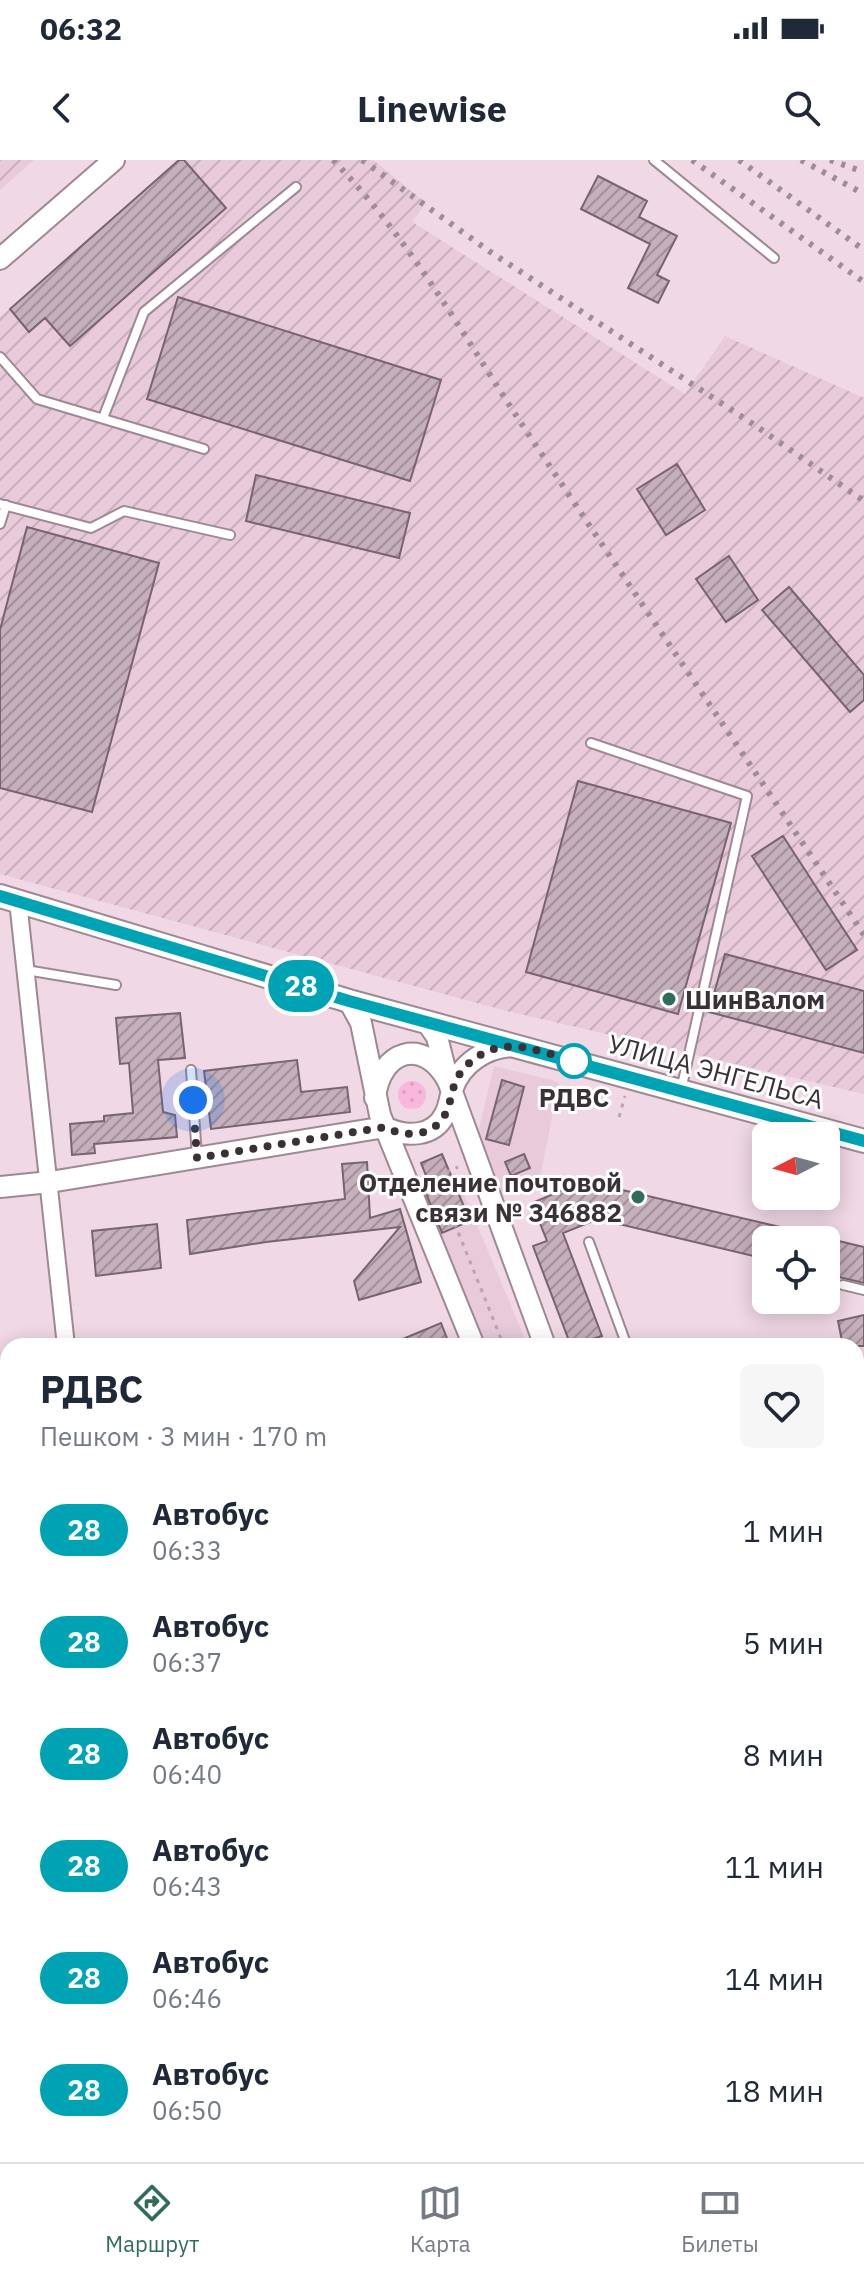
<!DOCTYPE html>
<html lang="ru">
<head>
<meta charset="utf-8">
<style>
  body { margin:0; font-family:"IBM Plex Sans",sans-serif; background:#f6f6f7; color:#1f2937; height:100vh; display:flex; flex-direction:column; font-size:30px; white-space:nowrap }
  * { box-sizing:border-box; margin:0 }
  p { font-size:26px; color:#747a83 }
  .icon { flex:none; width:44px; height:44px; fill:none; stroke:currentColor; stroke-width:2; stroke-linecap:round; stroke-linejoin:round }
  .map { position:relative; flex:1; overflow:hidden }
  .drawer { position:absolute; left:0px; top:1178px; width:864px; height:824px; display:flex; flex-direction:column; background:#fff; border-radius:24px 24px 0 0; box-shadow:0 4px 20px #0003 }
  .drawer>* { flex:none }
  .badge { padding:0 16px; border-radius:26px; font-size:28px; line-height:52px }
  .needle { width:52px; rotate:264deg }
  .fabs { position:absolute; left:752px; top:962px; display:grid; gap:16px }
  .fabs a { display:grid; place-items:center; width:88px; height:88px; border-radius:12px; background:#fff; box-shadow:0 4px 20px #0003; font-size:40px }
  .you { position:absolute; width:40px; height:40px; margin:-20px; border:6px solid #fff; border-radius:50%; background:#1a73e8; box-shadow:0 0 0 12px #1a73e833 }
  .map>.badge { position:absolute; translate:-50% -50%; box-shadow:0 0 0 4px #fff }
  .round { display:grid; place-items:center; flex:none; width:84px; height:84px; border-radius:12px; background:#f6f6f7 }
  .overview { display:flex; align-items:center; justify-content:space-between; height:136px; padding:0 40px }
  h1 { font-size:38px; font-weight:700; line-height:60px }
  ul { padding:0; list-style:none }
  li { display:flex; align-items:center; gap:24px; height:112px; padding:0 40px }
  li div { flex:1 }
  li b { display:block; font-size:30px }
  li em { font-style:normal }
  li .badge { min-width:88px; font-weight:700; text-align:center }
  .status { display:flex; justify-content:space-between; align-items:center; height:56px; padding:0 40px; background:#fff; direction:ltr }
  .status svg { height:22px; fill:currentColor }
  header { display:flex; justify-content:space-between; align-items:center; height:104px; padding:0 40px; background:#fff; font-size:36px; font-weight:700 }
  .dock { display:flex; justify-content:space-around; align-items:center; height:112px; border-top:2px solid #e0e1e3; background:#fff; font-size:22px; color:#747a83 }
  .dock a { display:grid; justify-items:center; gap:4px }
  .dock .selected { color:#2f6c59 }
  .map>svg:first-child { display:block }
  .built { fill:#e8cadb }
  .industrial { fill:url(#industrial-furrows) }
  .park { fill:url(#park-dots) }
  .building { fill:url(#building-hatch); stroke:#78646f; stroke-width:2 }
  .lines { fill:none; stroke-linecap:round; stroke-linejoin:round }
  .service-casing { stroke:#9e8894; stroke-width:12 }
  .minor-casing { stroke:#9e8894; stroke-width:20 }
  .tertiary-casing { stroke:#9e8894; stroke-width:24 }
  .secondary-casing { stroke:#9e8894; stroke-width:26 }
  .path { stroke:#b7a4ae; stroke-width:3; stroke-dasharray:4 6; stroke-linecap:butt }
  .service { stroke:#fff; stroke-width:8 }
  .minor { stroke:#fff; stroke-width:16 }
  .tertiary { stroke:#fff; stroke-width:20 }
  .secondary { stroke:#fff; stroke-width:22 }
  .rail { stroke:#9e8c96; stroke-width:6; stroke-dasharray:4 8; stroke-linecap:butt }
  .line-casing { stroke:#fff; stroke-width:18 }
  .line { stroke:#00a3b4; stroke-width:12 }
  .walk { stroke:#3a3136; stroke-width:8; stroke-dasharray:0 14.4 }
  .poi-dot { fill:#2f6c59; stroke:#fff; stroke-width:3 }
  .stop-dot { fill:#fff; stroke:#00a3b4; stroke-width:4 }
  .labels { text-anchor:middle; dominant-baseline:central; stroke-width:6; stroke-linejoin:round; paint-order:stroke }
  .poi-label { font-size:26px; font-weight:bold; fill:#3a3136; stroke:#fff; text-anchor:start }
  .street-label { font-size:26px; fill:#3a3136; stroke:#fff }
  .stop-label { font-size:26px; font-weight:bold; fill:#3a3136; stroke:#fff }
</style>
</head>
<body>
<div class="status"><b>06:32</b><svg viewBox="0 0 49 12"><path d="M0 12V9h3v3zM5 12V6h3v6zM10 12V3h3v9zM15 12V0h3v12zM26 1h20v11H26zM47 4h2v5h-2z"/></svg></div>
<header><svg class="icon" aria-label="back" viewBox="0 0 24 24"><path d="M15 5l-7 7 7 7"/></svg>Linewise<svg class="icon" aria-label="search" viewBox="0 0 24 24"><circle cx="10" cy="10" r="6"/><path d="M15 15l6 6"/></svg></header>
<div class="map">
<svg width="864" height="2002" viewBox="0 0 864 2002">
  <defs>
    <pattern id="industrial-furrows" width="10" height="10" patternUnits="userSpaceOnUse" patternTransform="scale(2)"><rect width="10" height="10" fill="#e8cadb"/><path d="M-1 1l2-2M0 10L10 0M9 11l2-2" fill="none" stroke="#c8aebd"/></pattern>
    <pattern id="park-dots" width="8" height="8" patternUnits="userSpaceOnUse" patternTransform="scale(2)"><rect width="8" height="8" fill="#f9b7dd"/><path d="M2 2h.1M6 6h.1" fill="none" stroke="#d69ebe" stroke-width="1.8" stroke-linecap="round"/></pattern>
    <pattern id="building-hatch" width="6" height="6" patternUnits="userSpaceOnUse" patternTransform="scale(2)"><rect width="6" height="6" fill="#c5afbb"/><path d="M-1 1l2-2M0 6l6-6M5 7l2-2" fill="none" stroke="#a18f99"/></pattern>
  </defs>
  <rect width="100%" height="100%" fill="#f0d8e5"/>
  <path class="built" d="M 494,906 L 559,922 L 541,1013 L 496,1037 L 476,981 Z
    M 455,1013 L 528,1186 L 486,1186 L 419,1029 Z
    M 8,1617 L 8,1868 L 0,1869 L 0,1618 Z
    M 864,1849 L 864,2002 L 839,2002 L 836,1994 L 856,1994 L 856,1850 Z"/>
  <path class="industrial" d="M 0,0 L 34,0 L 0,30 Z
    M 179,0 L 373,0 L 426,43 L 412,62 L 685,234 L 725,176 L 864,238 L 864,934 L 503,850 L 0,714 L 0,157 Z"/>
  <path class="park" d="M398 935a14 14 0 1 1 28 0a14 14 0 1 1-28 0Z"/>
  <path class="building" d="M 179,0 L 184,0 L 226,48 L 70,186 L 45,158 L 29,172 L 10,149 Z
    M 598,16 L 647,41 L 639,57 L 677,76 L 657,115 L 669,121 L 658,143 L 628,128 L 650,84 L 581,49 Z
    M 178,137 L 441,220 L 410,321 L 147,239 Z
    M 677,304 L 705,350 L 666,375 L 637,329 Z
    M 256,315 L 410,353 L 399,398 L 246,361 Z
    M 27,367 L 159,403 L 92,652 L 0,628 L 0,470 Z
    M 729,396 L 758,440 L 726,462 L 696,419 Z
    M 789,427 L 864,515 L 864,540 L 850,552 L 762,450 Z
    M 578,621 L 731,663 L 678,854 L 526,812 Z
    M 783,676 L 857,790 L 826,810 L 752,696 Z
    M 725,794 L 864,831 L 864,893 L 709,852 Z
    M 180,853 L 185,898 L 158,900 L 163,952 L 175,955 L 177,977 L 94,984 L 95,993 L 72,995 L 70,964 L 104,961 L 104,956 L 133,953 L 129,903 L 120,904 L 116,858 Z
    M 297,900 L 301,932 L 347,927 L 350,952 L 211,969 L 204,911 Z
    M 502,920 L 524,927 L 509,985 L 486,979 Z
    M 442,994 L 470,1061 L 442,1073 L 425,1031 L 431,1028 L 421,1003 Z
    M 524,994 L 530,1008 L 511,1016 L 505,1002 Z
    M 367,1002 L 370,1058 L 400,1049 L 421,1122 L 359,1140 L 354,1121 L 400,1067 L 266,1082 L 190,1094 L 187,1060 L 345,1039 L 342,1004 Z
    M 584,1021 L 810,1074 L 809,1080 L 766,1080 L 766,1099 L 598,1059 L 563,1073 L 602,1176 L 571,1186 L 533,1086 L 547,1081 L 532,1043 Z
    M 157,1064 L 161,1108 L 96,1116 L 92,1071 Z
    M 826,1078 L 864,1087 L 864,1123 L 826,1114 Z
    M 864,1155 L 864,1186 L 843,1186 L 838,1161 Z
    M 441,1163 L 450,1186 L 386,1186 Z"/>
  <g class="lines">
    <defs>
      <path id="service" d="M 654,0 L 774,98
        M 0,197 L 37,239 L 204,289
        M 103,258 L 144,152 L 296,27
        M 0,344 L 91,368 L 124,351 L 230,375
        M 0,364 L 6,345
        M 591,583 L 747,636 L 681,930
        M 26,810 L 116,825
        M 191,910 L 197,997
        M 589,1082 L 627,1186
        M 843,1125 L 864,1130
        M 0,1304 L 8,1303
        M 856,1434 L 864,1432
        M 614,1994 L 615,2002
        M 60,2002 L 83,2002
        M 91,2002 L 101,1994"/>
      <path id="minor" d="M 18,741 L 66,1186
        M 856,1806 L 864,1805
        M 169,1994 L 170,2002
        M 456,1994 L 457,2002"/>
      <path id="tertiary" d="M 0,99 L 114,0
        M 349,841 L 361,863 L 380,955 L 474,1186
        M 426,861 L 437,877 L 446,913
        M 375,938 C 380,890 424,876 448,921 L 545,1186
        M 385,967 C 406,978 434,977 445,954 C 449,947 450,938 452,930 C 461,903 486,887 514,886
        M 0,1027 L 50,1022 L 385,967
        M 0,1901 L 8,1900
        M 802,1994 L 805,2002"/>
      <path id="secondary" d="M 0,736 L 349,841 L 864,981"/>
    </defs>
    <use href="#service" class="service-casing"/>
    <use href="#minor" class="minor-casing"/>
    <use href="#tertiary" class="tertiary-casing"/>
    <use href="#secondary" class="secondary-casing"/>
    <path class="path" d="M 636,898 L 640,886
      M 619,957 L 625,936
      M 436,1017 L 504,1186
      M 428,1020 L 458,1007"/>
    <use href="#service" class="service"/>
    <use href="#minor" class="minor"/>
    <use href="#tertiary" class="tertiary"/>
    <use href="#secondary" class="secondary"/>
    <path class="rail" d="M 333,0 C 414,83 469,186 533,281 C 643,446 754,610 864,775
      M 362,0 L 489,91 L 756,266 L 864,341
      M 692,0 L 864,122
      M 739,0 L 864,90
      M 801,0 L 864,34
      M 830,0 L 864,12"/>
  </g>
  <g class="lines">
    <defs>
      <path id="line" d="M 0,736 L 349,841 L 864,981"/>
    </defs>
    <use href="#line" class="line-casing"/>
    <use href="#line" class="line"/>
    <path class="walk" d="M 193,940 L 197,998 L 385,967 C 407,979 438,976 447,950 C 452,938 452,926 459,915 C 469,900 486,889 504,887 C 527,884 557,897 574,901"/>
  </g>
  <g class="poi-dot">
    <circle cx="669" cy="839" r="8"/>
    <circle cx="638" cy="1037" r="8"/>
  </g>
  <circle class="stop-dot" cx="574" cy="901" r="16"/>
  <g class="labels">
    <g class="poi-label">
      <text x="685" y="839">ШинВалом</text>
      <text x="622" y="1022" text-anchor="end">Отделение почтовой<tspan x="622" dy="30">связи № 346882</tspan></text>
    </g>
    <g class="street-label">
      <text transform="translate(716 911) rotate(15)">УЛИЦА ЭНГЕЛЬСА</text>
    </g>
    <g class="stop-label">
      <text x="574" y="937">РДВС</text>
    </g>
  </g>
</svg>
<div class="fabs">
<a><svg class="needle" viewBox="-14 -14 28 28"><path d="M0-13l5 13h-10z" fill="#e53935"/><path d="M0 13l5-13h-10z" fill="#747a83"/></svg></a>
<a><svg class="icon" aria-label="locate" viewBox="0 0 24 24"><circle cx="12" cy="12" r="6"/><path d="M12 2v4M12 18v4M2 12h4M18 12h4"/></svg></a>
</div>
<div class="you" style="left:193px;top:940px"></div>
<b class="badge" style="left:301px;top:826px;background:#00a3b4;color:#fff">28</b>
<section class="drawer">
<div class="overview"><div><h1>РДВС</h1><p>Пешком · 3 мин · 170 m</p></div><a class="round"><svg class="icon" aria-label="heart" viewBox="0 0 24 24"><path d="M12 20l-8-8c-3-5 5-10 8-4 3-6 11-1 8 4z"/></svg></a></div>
<ul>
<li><span class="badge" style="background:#00a3b4;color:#fff">28</span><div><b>Автобус</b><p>06:33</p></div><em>1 мин</em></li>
<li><span class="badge" style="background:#00a3b4;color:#fff">28</span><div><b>Автобус</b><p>06:37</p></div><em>5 мин</em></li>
<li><span class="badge" style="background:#00a3b4;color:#fff">28</span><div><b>Автобус</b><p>06:40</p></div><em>8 мин</em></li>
<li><span class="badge" style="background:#00a3b4;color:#fff">28</span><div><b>Автобус</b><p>06:43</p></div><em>11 мин</em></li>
<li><span class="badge" style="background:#00a3b4;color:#fff">28</span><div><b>Автобус</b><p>06:46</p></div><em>14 мин</em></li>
<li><span class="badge" style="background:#00a3b4;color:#fff">28</span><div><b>Автобус</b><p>06:50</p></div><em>18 мин</em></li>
</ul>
</section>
</div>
<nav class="dock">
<a class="selected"><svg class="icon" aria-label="directions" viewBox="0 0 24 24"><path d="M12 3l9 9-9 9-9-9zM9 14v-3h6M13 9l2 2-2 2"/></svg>Маршрут</a>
<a><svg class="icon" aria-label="map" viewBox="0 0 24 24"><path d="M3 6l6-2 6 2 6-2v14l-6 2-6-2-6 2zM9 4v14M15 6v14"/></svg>Карта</a>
<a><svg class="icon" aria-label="tickets" viewBox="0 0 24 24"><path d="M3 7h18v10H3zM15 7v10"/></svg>Билеты</a>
</nav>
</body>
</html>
